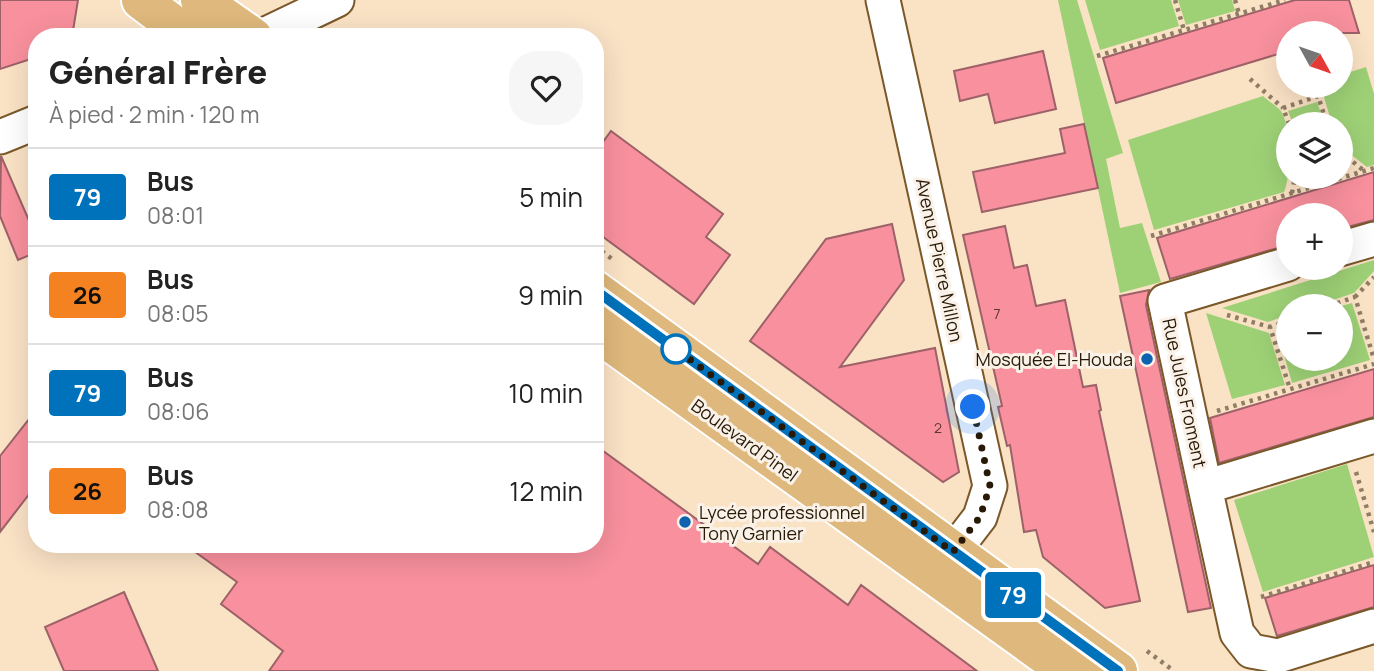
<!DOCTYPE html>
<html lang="fr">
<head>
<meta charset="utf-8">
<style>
  body { margin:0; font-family:Manrope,sans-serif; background:#f6f6f6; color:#222; height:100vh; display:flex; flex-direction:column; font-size:26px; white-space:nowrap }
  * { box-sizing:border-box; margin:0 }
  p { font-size:23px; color:#767676 }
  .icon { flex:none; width:38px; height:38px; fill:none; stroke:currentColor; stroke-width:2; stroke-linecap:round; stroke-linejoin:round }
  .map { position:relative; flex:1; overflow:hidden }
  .side { position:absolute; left:28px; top:28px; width:576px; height:525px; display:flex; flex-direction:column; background:#fff; border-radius:28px; box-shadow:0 7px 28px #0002 }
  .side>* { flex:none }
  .badge { padding:0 14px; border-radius:5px; font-size:24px; line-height:46px }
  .needle { width:46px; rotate:130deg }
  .buttons { position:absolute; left:1276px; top:21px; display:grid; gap:14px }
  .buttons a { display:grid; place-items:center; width:77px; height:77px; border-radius:50%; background:#fff; box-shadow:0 7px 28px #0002; font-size:35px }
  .you { position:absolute; width:35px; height:35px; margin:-18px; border:5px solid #fff; border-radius:50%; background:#1a73e8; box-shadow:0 0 0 10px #1a73e833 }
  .map>.badge { position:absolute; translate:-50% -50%; box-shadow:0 0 0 4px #fff }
  .round { display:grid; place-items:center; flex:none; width:74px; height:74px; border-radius:28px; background:#f6f6f6 }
  .headline { display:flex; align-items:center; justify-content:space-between; height:119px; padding:0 21px }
  h1 { font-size:33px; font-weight:800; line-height:52px }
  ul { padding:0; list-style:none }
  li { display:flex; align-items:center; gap:21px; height:98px; padding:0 21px; border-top:2px solid #e0e0e0 }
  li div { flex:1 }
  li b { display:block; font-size:26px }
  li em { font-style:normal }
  li .badge { min-width:77px; font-weight:700; text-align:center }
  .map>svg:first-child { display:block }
  .green { fill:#9ed176 }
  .building { fill:#f8909d; stroke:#9d6168; stroke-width:2 }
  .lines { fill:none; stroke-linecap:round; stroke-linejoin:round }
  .minor-casing { stroke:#7a5829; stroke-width:37 }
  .major-casing { stroke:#fff; stroke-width:42 }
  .path { stroke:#907d65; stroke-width:4.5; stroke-dasharray:3.5 5; stroke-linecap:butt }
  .minor { stroke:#fff; stroke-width:33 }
  .major { stroke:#deb87c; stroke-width:38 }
  .line-casing { stroke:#fff; stroke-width:16 }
  .line { stroke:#0072bc; stroke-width:10 }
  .walk { stroke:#271906; stroke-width:7; stroke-dasharray:0 12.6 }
  .stop-dot { fill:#fff; stroke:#0072bc; stroke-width:3.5 }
  .poi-dot { fill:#0e62b0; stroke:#faf2e8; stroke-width:2.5 }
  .labels { text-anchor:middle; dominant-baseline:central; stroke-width:6; stroke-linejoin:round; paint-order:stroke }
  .number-label { font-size:14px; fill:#5b372c }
  .street-label { font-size:18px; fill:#271906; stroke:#faf2e8 }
  .poi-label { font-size:18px; fill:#271906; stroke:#faf2e8; text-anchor:end }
</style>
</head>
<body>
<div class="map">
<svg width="1374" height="671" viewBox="0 0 1374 671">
  <rect width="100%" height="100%" fill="#fae2c5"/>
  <path class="green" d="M 1058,0 L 1077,0 L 1123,153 L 1106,159 L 1120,228 L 1142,223 L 1161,282 L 1120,293 Z
    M 1085,0 L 1171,0 L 1179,26 L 1100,50 Z
    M 1178,0 L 1232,0 L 1235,11 L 1186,25 Z
    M 1366,67 L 1374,94 L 1374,165 L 1367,167 L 1341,147 L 1340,124 L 1332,124 L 1324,97 L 1329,86 L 1340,86 L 1341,75 Z
    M 1263,96 C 1268,101 1277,106 1281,111 C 1292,129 1291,176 1284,192 L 1154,230 L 1128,140 Z
    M 1317,102 L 1325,124 L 1293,124 L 1288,111 Z
    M 1374,260 L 1374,271 L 1354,293 L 1315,306 L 1288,306 L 1288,315 L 1268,322 L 1222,308 Z
    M 1352,303 L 1370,360 L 1292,383 L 1276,327 L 1288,323 L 1288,359 L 1340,359 L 1341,306 Z
    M 1206,313 L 1269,333 L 1285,385 L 1232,399 Z
    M 1347,464 L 1374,557 L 1263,592 L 1234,500 Z"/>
  <path class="building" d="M 0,0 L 78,0 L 72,37 L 37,37 L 37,57 L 0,69 Z
    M 1295,0 L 1349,0 L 1359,33 L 1288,33 L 1288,51 L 1116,103 L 1103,58 Z
    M 1043,51 L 1056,109 L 995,123 L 988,94 L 960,101 L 954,71 Z
    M 1084,124 L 1098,188 L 982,212 L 973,172 L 1065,153 L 1060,129 Z
    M 611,131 L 723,214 L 706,237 L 730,255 L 694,304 L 595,231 L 595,153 Z
    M 1,156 L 37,239 L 37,252 L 18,260 L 0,216 Z
    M 1374,172 L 1374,220 L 1340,229 L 1340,215 L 1288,215 L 1288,245 L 1170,279 L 1157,238 Z
    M 892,224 L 904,280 L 840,367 L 935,348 L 959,472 L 943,482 L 750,341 L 826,239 Z
    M 1005,226 L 1014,268 L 1027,265 L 1036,306 L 1065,300 L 1083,387 L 1096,385 L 1101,410 L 1099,411 L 1140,601 L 1105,608 L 1043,557 L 1036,530 L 1024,532 L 1010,445 L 1007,446 L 998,407 L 1002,406 L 963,235 Z
    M 1149,290 L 1146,305 L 1211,608 L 1188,612 L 1120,296 Z
    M 1374,369 L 1374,417 L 1219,463 L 1210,418 Z
    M 37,409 L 37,484 L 0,532 L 0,456 Z
    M 595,445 L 758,564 L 770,547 L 848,605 L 861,585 L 977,671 L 269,671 L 283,651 L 221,604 L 237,582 L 184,544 L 595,544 Z
    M 1374,565 L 1374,607 L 1277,636 L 1265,598 Z
    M 124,592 L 158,671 L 64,671 L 45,627 Z"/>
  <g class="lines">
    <defs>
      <path id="minor" d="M 883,0 L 990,486 L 980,517 L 953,552
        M 260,37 L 337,0
        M 0,137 L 37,122
        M 1340,249 L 1374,239
        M 1374,436 L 1205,487 L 1237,633 L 1251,651 L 1278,656 L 1374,626
        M 1205,487 L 1165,301 L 1288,264"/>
      <path id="major" d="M 141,0 L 190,37
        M 200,0 L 253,37
        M 595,290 L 1118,671
        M 595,331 L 1067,671"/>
    </defs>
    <use href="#minor" class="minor-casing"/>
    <use href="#major" class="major-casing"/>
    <path class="path" d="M 1175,0 L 1184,30
      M 1235,0 L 1239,14
      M 1097,56 L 1285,0
      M 1250,79 L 1283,108
      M 1318,96 L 1323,86
      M 1289,124 L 1283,108 L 1318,96 L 1327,124
      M 1340,151 L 1364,171
      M 1292,193 L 1295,177
      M 1151,236 L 1374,168
      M 595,246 L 612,259
      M 1355,297 L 1374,277
      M 1329,306 L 1355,297 L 1374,359
      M 1227,315 L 1270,327
      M 1288,321 L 1270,327 L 1290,389
      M 1217,411 L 1374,364
      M 1356,472 L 1374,532
      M 1261,597 L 1374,562
      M 1147,651 L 1174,671"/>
    <use href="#minor" class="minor"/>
    <use href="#major" class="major"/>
  </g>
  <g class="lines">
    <defs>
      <path id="line" d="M 595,290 L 1118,671"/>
    </defs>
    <use href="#line" class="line-casing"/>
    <use href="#line" class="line"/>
    <path class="walk" d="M 676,349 L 673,347 L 953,552 L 980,517 L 990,486 L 973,407"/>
  </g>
  <circle class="stop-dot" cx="676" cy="349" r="14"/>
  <g class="poi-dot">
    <circle cx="1147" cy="359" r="7"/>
    <circle cx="685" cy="522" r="7"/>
  </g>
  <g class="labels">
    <g class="number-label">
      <text x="997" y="313">7</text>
      <text x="938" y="427">2</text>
    </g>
    <g class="street-label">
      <text transform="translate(940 260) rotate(78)">Avenue Pierre Millon</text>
      <text transform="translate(1185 393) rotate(78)">Rue Jules Froment</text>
      <text transform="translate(745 440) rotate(36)">Boulevard Pinel</text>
    </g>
    <g class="poi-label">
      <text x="1133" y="359">Mosquée El-Houda</text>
      <text x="699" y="512" text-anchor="start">Lycée professionnel<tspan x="699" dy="21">Tony Garnier</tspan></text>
    </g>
  </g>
</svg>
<div class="buttons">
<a><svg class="needle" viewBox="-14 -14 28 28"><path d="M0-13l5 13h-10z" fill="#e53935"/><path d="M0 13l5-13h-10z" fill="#767676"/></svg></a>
<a><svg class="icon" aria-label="layers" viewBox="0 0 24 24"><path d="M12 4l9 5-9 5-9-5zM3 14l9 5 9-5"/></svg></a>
<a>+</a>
<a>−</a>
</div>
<div class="you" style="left:973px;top:407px"></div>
<b class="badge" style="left:1013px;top:595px;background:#0072bc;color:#fff">79</b>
<section class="side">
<div class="headline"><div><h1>Général Frère</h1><p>À pied · 2 min · 120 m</p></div><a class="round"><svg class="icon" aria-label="heart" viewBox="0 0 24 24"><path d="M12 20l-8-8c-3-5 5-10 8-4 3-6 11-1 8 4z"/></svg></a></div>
<ul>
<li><span class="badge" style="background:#0072bc;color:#fff">79</span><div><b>Bus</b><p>08:01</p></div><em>5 min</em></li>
<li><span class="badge" style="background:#f58220;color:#111">26</span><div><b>Bus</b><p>08:05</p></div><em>9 min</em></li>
<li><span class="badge" style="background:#0072bc;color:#fff">79</span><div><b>Bus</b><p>08:06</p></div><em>10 min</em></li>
<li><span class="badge" style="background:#f58220;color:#111">26</span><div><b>Bus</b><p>08:08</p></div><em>12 min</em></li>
</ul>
</section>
</div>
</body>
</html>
